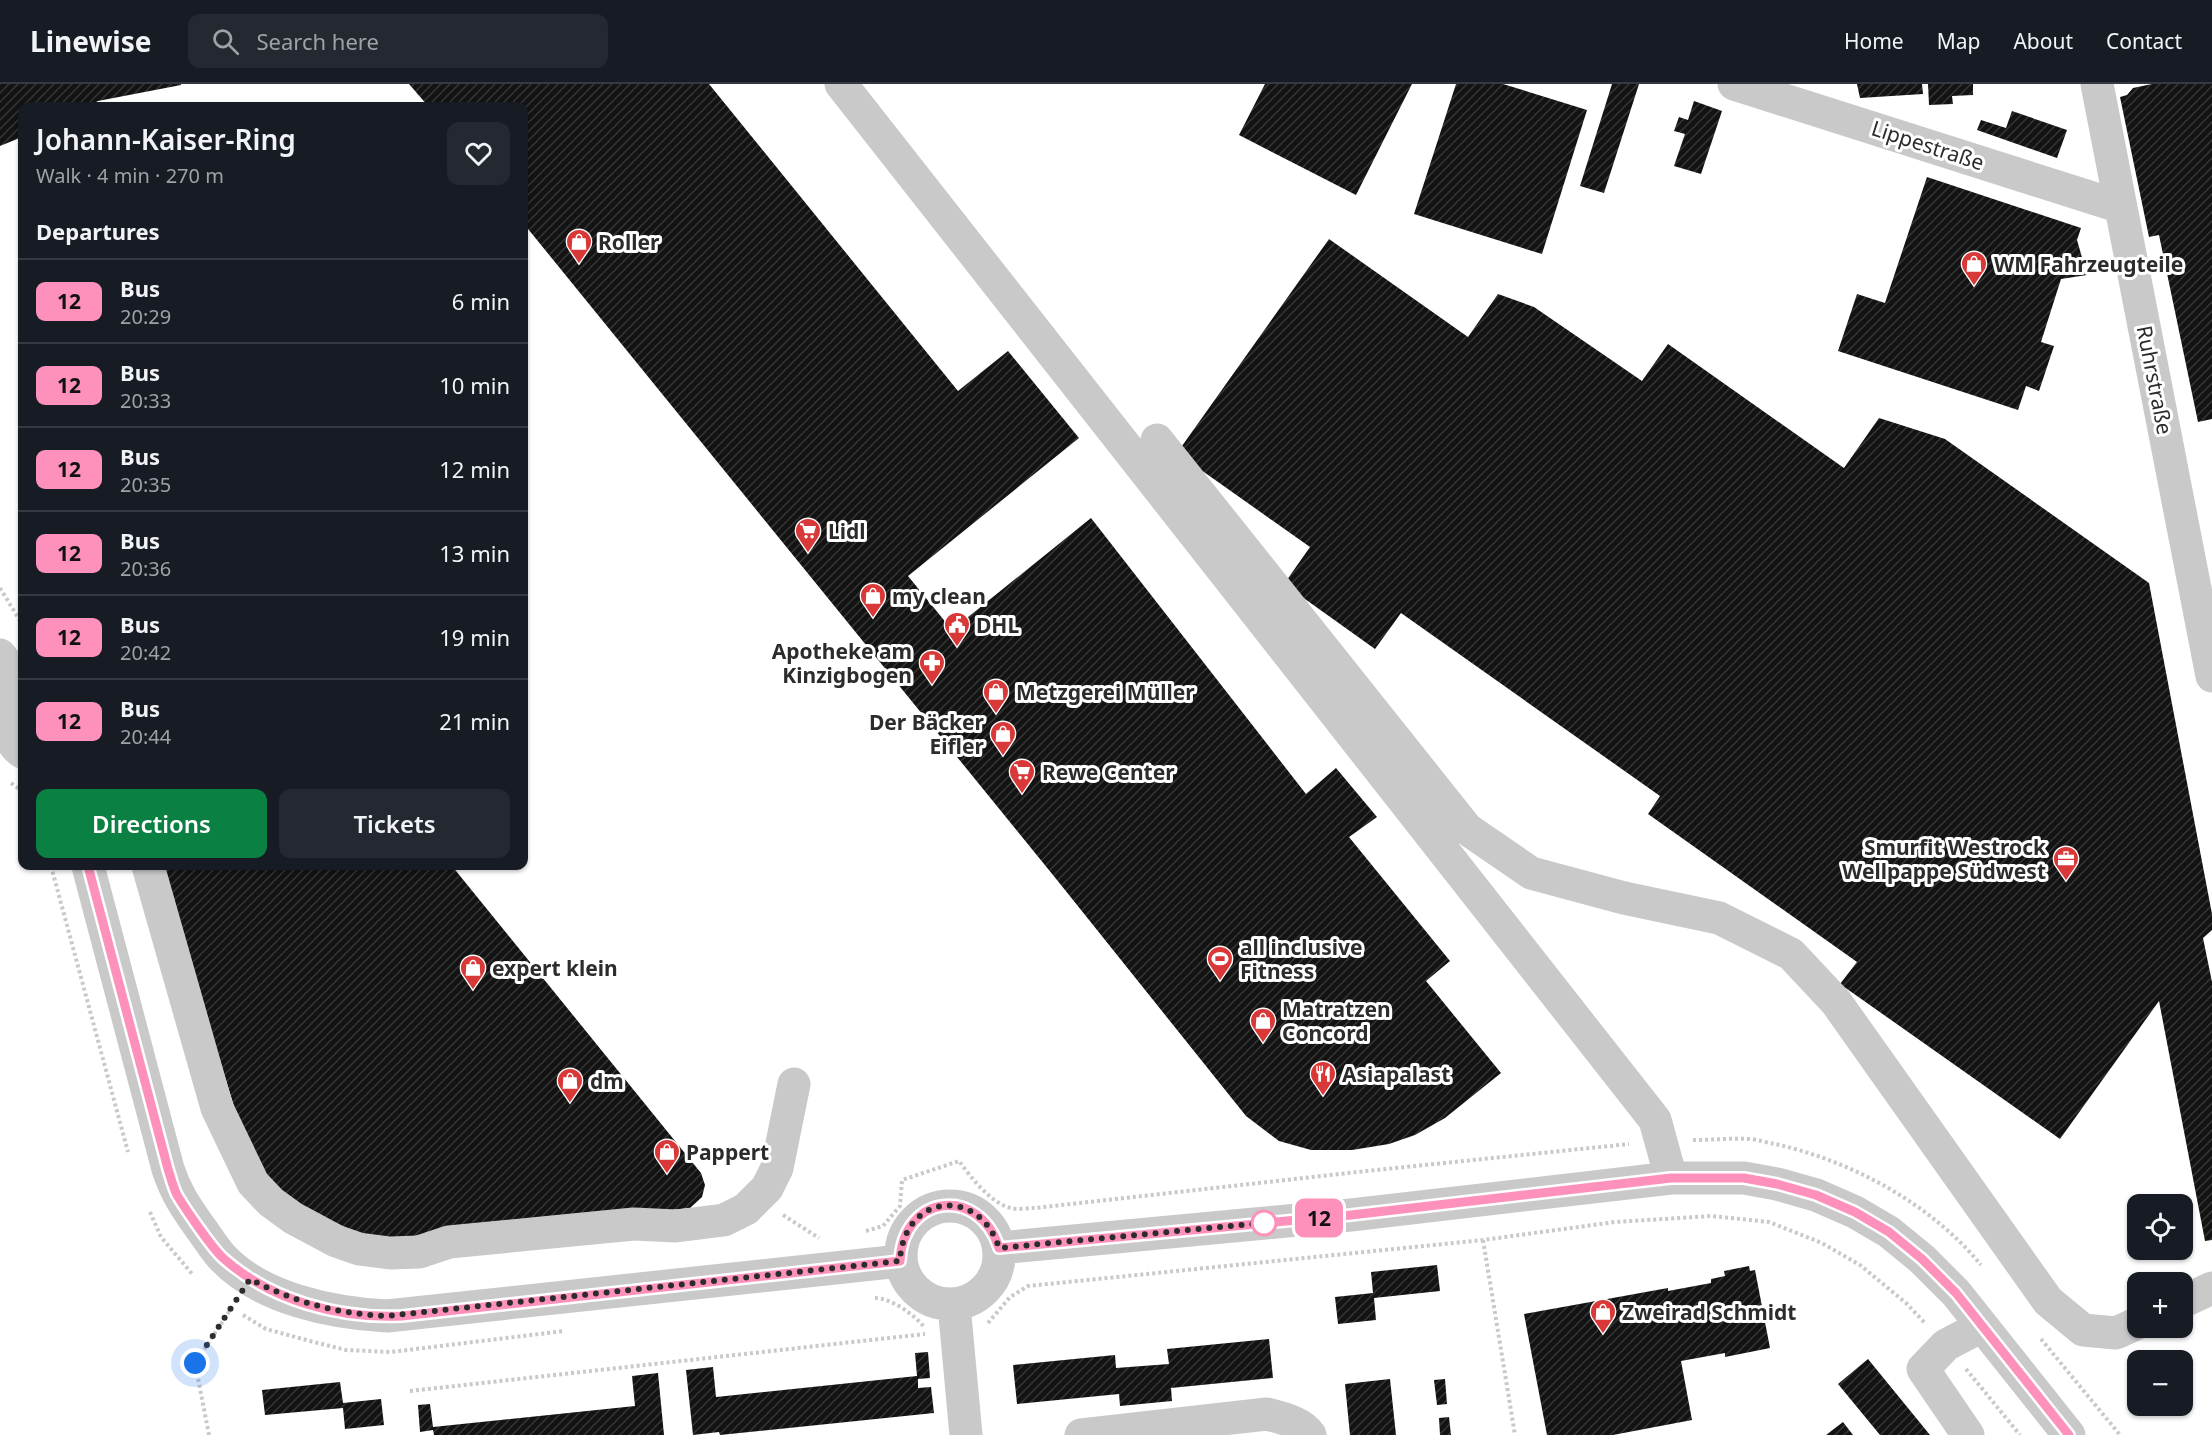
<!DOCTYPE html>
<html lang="en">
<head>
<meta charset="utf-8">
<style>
  body { margin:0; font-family:"Noto Sans",sans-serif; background:#242831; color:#f1f3f6; height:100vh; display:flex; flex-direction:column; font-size:22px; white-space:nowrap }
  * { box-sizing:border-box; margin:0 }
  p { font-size:20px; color:#9ea1a6 }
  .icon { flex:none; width:33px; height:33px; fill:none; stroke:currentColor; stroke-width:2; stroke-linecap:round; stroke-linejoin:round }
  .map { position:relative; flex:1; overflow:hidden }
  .drawer { position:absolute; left:18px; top:18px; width:510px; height:768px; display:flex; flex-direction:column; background:#171b24; border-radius:12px; box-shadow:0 2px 4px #0004 }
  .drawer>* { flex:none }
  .badge { padding:0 12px; border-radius:9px; font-size:21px; line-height:39px }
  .fabs { position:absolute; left:2127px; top:1110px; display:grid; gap:12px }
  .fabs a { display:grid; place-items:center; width:66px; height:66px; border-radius:12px; background:#171b24; box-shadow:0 2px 4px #0004; font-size:30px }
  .you { position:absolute; width:30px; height:30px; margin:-15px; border:4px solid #fff; border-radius:50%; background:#1a73e8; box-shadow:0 0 0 9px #1a73e833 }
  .map>.badge { position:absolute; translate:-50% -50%; box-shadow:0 0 0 3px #fff }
  h2 { padding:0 18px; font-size:22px; line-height:54px }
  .round { display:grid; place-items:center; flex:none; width:63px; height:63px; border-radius:12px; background:#242831 }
  .head { display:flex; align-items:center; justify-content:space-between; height:102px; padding:0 18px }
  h1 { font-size:28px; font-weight:600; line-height:45px }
  .button { display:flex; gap:12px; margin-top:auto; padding:12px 18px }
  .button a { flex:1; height:69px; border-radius:12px; background:#0b8043; color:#fff; font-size:24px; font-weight:600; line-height:69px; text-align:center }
  .button a+a { background:#242831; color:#f1f3f6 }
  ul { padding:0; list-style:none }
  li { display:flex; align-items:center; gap:18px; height:84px; padding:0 18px; border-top:2px solid #363941 }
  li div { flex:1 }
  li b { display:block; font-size:22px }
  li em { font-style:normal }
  li .badge { min-width:66px; font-weight:700; text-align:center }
  header { display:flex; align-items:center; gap:36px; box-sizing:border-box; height:84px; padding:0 30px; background:#171b24; border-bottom:2px solid #363941 }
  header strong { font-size:28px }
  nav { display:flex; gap:33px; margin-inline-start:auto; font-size:21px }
  .search { width:420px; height:54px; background:#242831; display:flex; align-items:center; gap:15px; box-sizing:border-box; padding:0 21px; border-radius:12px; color:#9ea1a6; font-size:22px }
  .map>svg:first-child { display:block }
  .building { fill:url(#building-hatch) }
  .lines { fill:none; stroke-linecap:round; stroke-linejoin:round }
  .path { stroke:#c9c9c9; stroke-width:4; stroke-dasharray:3 3; stroke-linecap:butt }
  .minor { stroke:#c9c9c9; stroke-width:33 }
  .line-casing { stroke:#fff; stroke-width:14 }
  .line { stroke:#fd91bc; stroke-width:9 }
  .walk { stroke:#2c2c2c; stroke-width:6; stroke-dasharray:0 10.8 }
  .stop-dot { fill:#fff; stroke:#fd91bc; stroke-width:3 }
  .labels { text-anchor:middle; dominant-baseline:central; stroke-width:6; stroke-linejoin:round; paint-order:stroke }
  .street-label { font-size:21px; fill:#2c2c2c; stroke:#fff }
  .poi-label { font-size:21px; font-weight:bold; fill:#2c2c2c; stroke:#fff; text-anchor:start }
</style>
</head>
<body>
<header>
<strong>Linewise</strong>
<div class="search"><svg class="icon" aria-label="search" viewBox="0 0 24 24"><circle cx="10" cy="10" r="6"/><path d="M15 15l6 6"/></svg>Search here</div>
<nav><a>Home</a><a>Map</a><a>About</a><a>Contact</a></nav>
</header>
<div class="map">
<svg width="2212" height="1351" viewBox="0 0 2212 1351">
  <defs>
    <pattern id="building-hatch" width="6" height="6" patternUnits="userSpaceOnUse" patternTransform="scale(1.5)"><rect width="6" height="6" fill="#131313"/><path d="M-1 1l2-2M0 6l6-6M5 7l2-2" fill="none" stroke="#363636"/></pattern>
  </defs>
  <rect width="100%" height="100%" fill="#fff"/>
  <path class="building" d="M 0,0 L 181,0 L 181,1 L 98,17 L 88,22 L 22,22 L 22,53 L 0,62 Z
    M 409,0 L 709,0 L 958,307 L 1008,267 L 1079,354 L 908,492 L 952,546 L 1091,434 L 1306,710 L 1336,684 L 1377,733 L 1349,753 L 1450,877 L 1426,897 L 1501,989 L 1445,1034 L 1415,1051 L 1389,1060 L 1352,1066 L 1311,1066 L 1279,1057 L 1246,1032 L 1057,796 L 524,140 L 524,22 L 428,22 Z
    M 1265,0 L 1412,0 L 1356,111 L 1239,51 Z
    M 1456,0 L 1503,0 L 1587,26 L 1542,170 L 1414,130 Z
    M 1612,0 L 1639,0 L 1604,109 L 1580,102 Z
    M 1857,0 L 1922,0 L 1923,10 L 1860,14 Z
    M 1928,0 L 1973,0 L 1973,11 L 1952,12 L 1953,20 L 1929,21 Z
    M 2152,0 L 2212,0 L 2212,335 L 2198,338 L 2159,151 L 2149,153 L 2120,13 L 2127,11 L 2133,4 Z
    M 1694,17 L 1722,27 L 1701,90 L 1674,82 L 1685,50 L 1674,47 L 1679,33 L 1688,36 Z
    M 2012,27 L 2067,46 L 2057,74 L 1977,46 L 1981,36 L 2006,44 Z
    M 1927,93 L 2081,144 L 2077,156 L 2087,191 L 2061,195 L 2041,258 L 2054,262 L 2039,307 L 2026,302 L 2018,326 L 1838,267 L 1857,210 L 1885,219 Z
    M 1329,155 L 1468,253 L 1498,210 L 1534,223 L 1642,297 L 1668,260 L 1844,384 L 1879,334 L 1945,355 L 2149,499 L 2212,830 L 2212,846 L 2203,854 L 2212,898 L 2212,1156 L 2205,1157 L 2159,917 L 2060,1055 L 1840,900 L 1857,878 L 1648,730 L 1660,712 L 1401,529 L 1375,565 L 1284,500 L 1310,463 L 1177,369 Z
    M 160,782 L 452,782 L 701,1089 L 705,1101 L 702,1113 L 690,1124 L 373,1156 L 278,1113 L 246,1061 Z
    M 1437,1181 L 1440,1207 L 1374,1214 L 1376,1236 L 1338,1240 L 1335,1213 L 1373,1209 L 1371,1188 Z
    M 1749,1182 L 1750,1187 L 1755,1186 L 1770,1264 L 1725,1273 L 1725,1269 L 1681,1277 L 1692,1336 L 1613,1351 L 1547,1351 L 1524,1230 L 1668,1204 L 1668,1207 L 1711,1199 L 1711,1195 L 1725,1192 L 1724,1187 Z
    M 1269,1255 L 1273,1294 L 1171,1304 L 1172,1317 L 1120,1322 L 1119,1310 L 1017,1320 L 1013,1281 L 1115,1271 L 1116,1284 L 1169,1280 L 1167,1265 Z
    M 928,1268 L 930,1294 L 918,1295 L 918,1304 L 931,1303 L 934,1329 L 720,1351 L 719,1348 L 693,1351 L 686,1286 L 713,1283 L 716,1313 L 917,1292 L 915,1269 Z
    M 1868,1275 L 1930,1351 L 1880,1351 L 1838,1300 Z
    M 658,1289 L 664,1351 L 434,1351 L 433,1346 L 420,1348 L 418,1321 L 430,1320 L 433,1343 L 635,1322 L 632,1292 Z
    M 1390,1295 L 1396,1351 L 1350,1351 L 1345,1300 Z
    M 1445,1295 L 1447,1320 L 1437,1321 L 1434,1296 Z
    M 340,1298 L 343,1319 L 381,1315 L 384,1341 L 345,1345 L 343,1324 L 265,1331 L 262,1306 Z
    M 1449,1333 L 1451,1351 L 1440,1351 L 1439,1334 Z
    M 1843,1338 L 1853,1351 L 1826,1351 Z"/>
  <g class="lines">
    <path class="path" d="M 0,504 L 22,540
      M 11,699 L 22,707
      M 51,782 L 128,1068
      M 1693,1056 C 1712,1056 1730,1054 1748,1055 C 1757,1055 1767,1059 1775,1060 C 1852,1077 1931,1120 1981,1181
      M 150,1128 L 161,1153 L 193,1191
      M 783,1131 L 819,1154
      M 866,1147 L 883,1142 L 900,1122 L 902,1096 L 959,1077 C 971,1093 990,1119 1011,1124 C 1018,1126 1028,1124 1035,1124 L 1357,1088 L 1629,1060
      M 1483,1156 L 1515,1351
      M 875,1214 C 891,1214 915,1231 924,1243
      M 243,1231 L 266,1245 L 310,1257 L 346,1266 L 391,1268 L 564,1247
      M 988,1239 L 1010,1213 L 1028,1202 L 1483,1156 L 1615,1138 L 1712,1132 L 1769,1138 L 1822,1159 L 1860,1181 L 1906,1219 L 1925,1239
      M 2041,1255 L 2120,1351
      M 1966,1285 L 2020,1351
      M 410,1307 L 925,1250
      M 209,1351 L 195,1279 L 233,1222"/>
    <path class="minor" d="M 841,0 L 1655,1036 L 1671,1094
      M 1734,0 L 2121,123
      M 2097,0 L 2212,592
      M 1157,356 L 1467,745 L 1531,789 L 1624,814 L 1719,834 L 1791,870 L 1836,918 L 2048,1217 L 2083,1246 L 2116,1249 L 2138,1239
      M 0,571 L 18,594
      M 22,591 C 0,606 0,654 22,668
      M 88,782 L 168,1085 C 176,1109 185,1122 199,1142 C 206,1151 213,1163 221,1172 C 260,1215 332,1229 387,1232 L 900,1177
      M 148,782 L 217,1024 L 253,1099 L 271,1118 L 293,1134 L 336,1157 L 359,1165 L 390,1169 L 419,1168 L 449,1158 L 634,1140 L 676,1142 L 724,1136 L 746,1125 L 767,1104 L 777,1084 L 794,1000
      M901 1171a49 49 0 1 1 98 0a49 49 0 1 1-98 0Z
      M 999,1164 L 1351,1131 L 1671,1094 L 1744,1094 L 1777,1100 L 1816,1111 L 1855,1128 L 1889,1148 L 1922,1175 L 1956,1209 L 2069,1351
      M 2182,1218 L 2212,1204
      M 954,1221 L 966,1351
      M 1081,1351 L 1267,1330 C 1282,1334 1301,1338 1310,1351
      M 1968,1351 L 1923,1285 L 1946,1261 L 1982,1242"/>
  </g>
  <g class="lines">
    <defs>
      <path id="line" d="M 88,782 L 168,1085 C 171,1094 173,1103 177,1111 C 186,1126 212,1164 223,1174 C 271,1217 340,1235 402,1232 L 900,1177 C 903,1110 979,1101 999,1164 L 1351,1131 L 1671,1094 L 1744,1094 L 1777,1100 L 1816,1111 L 1855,1128 L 1889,1148 L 1922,1175 L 1956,1209 L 2069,1351"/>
    </defs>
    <use href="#line" class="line-casing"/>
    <use href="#line" class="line"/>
    <path class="walk" d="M 195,1279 L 250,1195 C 294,1218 337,1230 387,1232 L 900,1177 C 903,1110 979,1101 999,1164 L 1273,1138 L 1264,1139"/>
  </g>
  <defs>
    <symbol id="shop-pin" viewBox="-11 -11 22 30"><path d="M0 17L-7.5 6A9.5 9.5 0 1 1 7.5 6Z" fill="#d83838" stroke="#fff"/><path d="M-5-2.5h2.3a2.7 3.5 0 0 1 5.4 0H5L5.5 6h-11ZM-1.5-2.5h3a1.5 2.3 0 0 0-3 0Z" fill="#fff"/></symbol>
    <symbol id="supermarket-pin" viewBox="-11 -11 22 30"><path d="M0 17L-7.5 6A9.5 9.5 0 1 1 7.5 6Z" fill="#d83838" stroke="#fff"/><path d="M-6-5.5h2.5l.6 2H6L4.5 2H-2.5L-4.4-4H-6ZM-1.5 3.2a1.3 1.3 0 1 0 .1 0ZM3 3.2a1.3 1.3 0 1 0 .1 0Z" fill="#fff"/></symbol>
    <symbol id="civic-pin" viewBox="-11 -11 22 30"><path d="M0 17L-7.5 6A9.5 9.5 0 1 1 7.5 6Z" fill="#d83838" stroke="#fff"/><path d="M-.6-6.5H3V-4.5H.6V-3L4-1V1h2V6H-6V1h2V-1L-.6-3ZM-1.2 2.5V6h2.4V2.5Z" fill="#fff"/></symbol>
    <symbol id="pharmacy-pin" viewBox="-11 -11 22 30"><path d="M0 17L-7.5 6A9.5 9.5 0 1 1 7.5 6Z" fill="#d83838" stroke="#fff"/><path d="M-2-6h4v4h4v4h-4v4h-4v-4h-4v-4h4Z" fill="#fff"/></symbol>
    <symbol id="office-pin" viewBox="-11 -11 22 30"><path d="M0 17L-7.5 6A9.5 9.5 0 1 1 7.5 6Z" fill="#d83838" stroke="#fff"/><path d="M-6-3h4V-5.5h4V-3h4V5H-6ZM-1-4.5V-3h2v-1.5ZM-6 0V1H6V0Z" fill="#fff"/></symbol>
    <symbol id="stadium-pin" viewBox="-11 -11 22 30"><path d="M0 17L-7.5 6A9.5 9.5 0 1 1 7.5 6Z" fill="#d83838" stroke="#fff"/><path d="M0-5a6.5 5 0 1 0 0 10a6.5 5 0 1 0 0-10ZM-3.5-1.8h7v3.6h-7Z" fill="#fff"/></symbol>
    <symbol id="restaurant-pin" viewBox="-11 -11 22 30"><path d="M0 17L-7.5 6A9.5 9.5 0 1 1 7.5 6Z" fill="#d83838" stroke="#fff"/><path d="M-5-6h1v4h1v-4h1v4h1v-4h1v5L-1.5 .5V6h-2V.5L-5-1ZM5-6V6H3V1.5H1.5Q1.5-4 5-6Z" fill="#fff"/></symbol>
  </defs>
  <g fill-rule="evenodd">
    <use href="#shop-pin" x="564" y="143" width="30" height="40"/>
    <use href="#shop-pin" x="1959" y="165" width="30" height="40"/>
    <use href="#supermarket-pin" x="793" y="432" width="30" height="40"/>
    <use href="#shop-pin" x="858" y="497" width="30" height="40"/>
    <use href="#civic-pin" x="942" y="526" width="30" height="40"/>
    <use href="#pharmacy-pin" x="917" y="564" width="30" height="40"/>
    <use href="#shop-pin" x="981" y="593" width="30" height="40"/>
    <use href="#shop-pin" x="988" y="635" width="30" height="40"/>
    <use href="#supermarket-pin" x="1007" y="673" width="30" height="40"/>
    <use href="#office-pin" x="2051" y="760" width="30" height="40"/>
    <use href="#stadium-pin" x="1205" y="860" width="30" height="40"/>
    <use href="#shop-pin" x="458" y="869" width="30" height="40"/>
    <use href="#shop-pin" x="1248" y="922" width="30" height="40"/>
    <use href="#restaurant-pin" x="1308" y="975" width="30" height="40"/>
    <use href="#shop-pin" x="555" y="982" width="30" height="40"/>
    <use href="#shop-pin" x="652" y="1053" width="30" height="40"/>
    <use href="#shop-pin" x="1588" y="1213" width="30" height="40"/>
  </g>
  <circle class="stop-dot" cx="1264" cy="1139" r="12"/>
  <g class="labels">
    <g class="street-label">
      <text transform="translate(1928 61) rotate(18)">Lippestraße</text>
      <text transform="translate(2155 296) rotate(79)">Ruhrstraße</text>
    </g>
    <g class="poi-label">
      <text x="598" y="158">Roller</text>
      <text x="1994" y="180">WM Fahrzeugteile</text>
      <text x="828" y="447">Lidl</text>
      <text x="892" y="512">my clean</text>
      <text x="976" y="541">DHL</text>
      <text x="912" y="567" text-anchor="end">Apotheke am<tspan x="912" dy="24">Kinzigbogen</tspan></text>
      <text x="1016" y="608">Metzgerei Müller</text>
      <text x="984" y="638" text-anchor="end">Der Bäcker<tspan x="984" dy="24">Eifler</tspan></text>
      <text x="1042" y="688">Rewe Center</text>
      <text x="2046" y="763" text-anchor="end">Smurfit Westrock<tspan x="2046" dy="24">Wellpappe Südwest</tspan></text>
      <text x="1240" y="863">all inclusive<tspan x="1240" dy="24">Fitness</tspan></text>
      <text x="492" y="884">expert klein</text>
      <text x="1282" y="925">Matratzen<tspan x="1282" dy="24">Concord</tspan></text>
      <text x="1342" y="990">Asiapalast</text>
      <text x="590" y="997">dm</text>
      <text x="686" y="1068">Pappert</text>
      <text x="1622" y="1228">Zweirad Schmidt</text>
    </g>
  </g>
</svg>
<div class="fabs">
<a><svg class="icon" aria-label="locate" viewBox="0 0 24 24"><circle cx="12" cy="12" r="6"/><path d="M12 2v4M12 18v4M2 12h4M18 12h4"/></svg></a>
<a>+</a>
<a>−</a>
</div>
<div class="you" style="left:195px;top:1279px"></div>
<b class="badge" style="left:1319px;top:1134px;background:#fd91bc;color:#111">12</b>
<section class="drawer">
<div class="head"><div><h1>Johann-Kaiser-Ring</h1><p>Walk · 4 min · 270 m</p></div><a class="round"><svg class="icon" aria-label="heart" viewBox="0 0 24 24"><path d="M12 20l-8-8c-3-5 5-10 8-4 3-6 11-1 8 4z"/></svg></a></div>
<h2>Departures</h2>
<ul>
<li><span class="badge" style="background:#fd91bc;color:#111">12</span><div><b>Bus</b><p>20:29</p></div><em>6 min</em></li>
<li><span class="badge" style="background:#fd91bc;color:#111">12</span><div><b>Bus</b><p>20:33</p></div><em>10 min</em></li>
<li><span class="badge" style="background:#fd91bc;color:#111">12</span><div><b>Bus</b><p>20:35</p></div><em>12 min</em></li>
<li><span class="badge" style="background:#fd91bc;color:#111">12</span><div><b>Bus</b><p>20:36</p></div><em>13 min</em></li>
<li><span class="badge" style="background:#fd91bc;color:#111">12</span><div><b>Bus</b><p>20:42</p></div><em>19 min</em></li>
<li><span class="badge" style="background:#fd91bc;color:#111">12</span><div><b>Bus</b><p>20:44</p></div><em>21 min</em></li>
</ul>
<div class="button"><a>Directions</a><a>Tickets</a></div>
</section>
</div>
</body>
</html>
